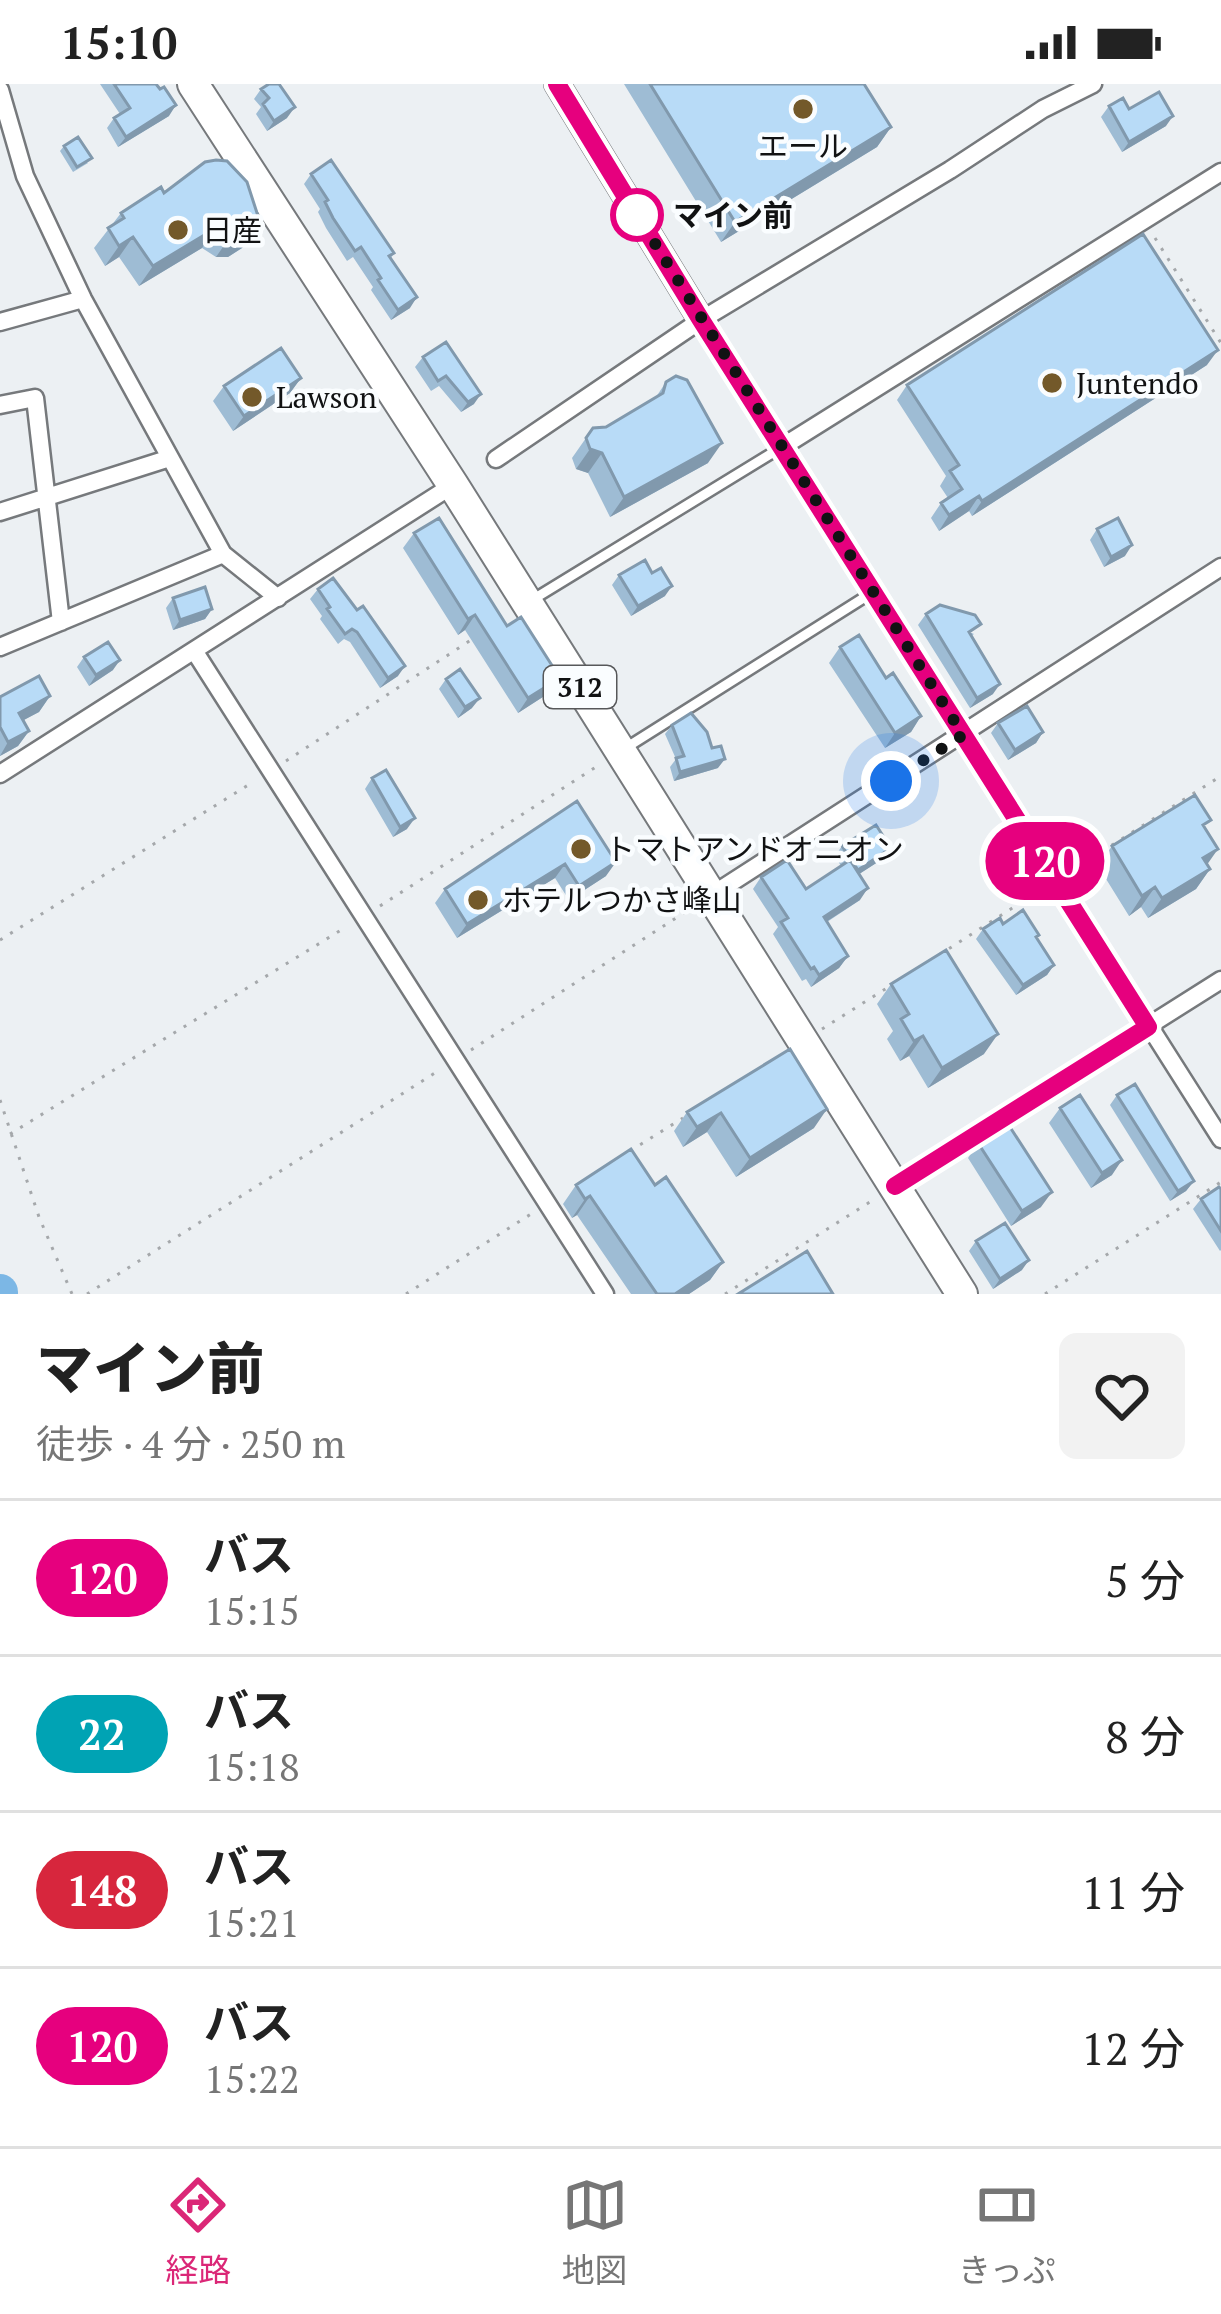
<!DOCTYPE html>
<html lang="ja">
<head>
<meta charset="utf-8">
<style>
  body { margin:0; font-family:"PT Serif","Noto Sans JP",serif; background:#f2f2f2; color:#222; height:100vh; display:flex; flex-direction:column; font-size:45px; white-space:nowrap }
  * { box-sizing:border-box; margin:0 }
  p { font-size:39px; color:#767676 }
  .icon { flex:none; width:66px; height:66px; fill:none; stroke:currentColor; stroke-width:2; stroke-linecap:round; stroke-linejoin:round }
  .map { position:relative; height:1210px; overflow:hidden }
  .sheet { display:flex; flex-direction:column; background:#fff; flex:1 }
  .sheet>* { flex:none }
  .badge { padding:0 24px; border-radius:39px; font-size:42px; line-height:78px }
  .you { position:absolute; width:60px; height:60px; margin:-30px; border:9px solid #fff; border-radius:50%; background:#1a73e8; box-shadow:0 0 0 18px #1a73e833 }
  .map>.badge { position:absolute; translate:-50% -50%; box-shadow:0 0 0 6px #fff }
  .round { display:grid; place-items:center; flex:none; width:126px; height:126px; border-radius:18px; background:#f2f2f2 }
  .summary { display:flex; align-items:center; justify-content:space-between; height:204px; padding:0 36px }
  h1 { font-size:57px; font-weight:800; line-height:90px }
  ul { padding:0; list-style:none }
  li { display:flex; align-items:center; gap:36px; height:156px; padding:0 36px; border-top:3px solid #e0e0e0 }
  li div { flex:1 }
  li b { display:block; font-size:45px }
  li em { font-style:normal }
  li .badge { min-width:132px; font-weight:700; text-align:center }
  .status { display:flex; justify-content:space-between; align-items:center; height:84px; padding:0 60px; background:#fff; direction:ltr }
  .status svg { height:33px; fill:currentColor }
  .tab-bar { display:flex; justify-content:space-around; align-items:center; height:168px; border-top:3px solid #e0e0e0; background:#fff; font-size:33px; color:#767676 }
  .tab-bar a { display:grid; justify-items:center; gap:6px }
  .tab-bar .active { color:#db2777 }
  .map>svg:first-child { display:block }
  .lines { fill:none; stroke-linecap:round; stroke-linejoin:round }
  .river { stroke:#7cb7e5; stroke-width:36 }
  .lane-casing { stroke:#76797c; stroke-width:14 }
  .street-casing { stroke:#76797c; stroke-width:21 }
  .secondary-casing { stroke:#76797c; stroke-width:28 }
  .highway-casing { stroke:#76797c; stroke-width:34 }
  .path { stroke:#a5a8ab; stroke-width:3; stroke-dasharray:3 9; stroke-linecap:butt }
  .lane { stroke:#fff; stroke-width:9 }
  .street { stroke:#fff; stroke-width:16 }
  .secondary { stroke:#fff; stroke-width:24 }
  .highway { stroke:#fff; stroke-width:30 }
  .wall { fill:#9ebcd4 }
  .shaded-wall { fill:#8199ad }
  .building { fill:#b8dbf7; stroke:#8199ad; stroke-width:3 }
  .line-casing { stroke:#fff; stroke-width:27 }
  .line { stroke:#e6007e; stroke-width:18 }
  .walk { stroke:#111213; stroke-width:12; stroke-dasharray:0 21.6 }
  .poi-dot { fill:#73592a; stroke:#fafdff; stroke-width:4.5 }
  .stop-dot { fill:#fff; stroke:#e6007e; stroke-width:6 }
  .labels { text-anchor:middle; dominant-baseline:central; stroke-width:9; stroke-linejoin:round; paint-order:stroke }
  .shield { fill:#fafdff; stroke:#57585a; stroke-width:3 }
  .shield-label { font-size:27px; font-weight:bold; fill:#111213 }
  .poi-label { font-size:30px; fill:#111213; stroke:#fafdff; text-anchor:start }
  .stop-label { font-size:30px; font-weight:bold; fill:#111213; stroke:#fafdff; text-anchor:start }
</style>
</head>
<body>
<div class="status"><b>15:10</b><svg viewBox="0 0 49 12"><path d="M0 12V9h3v3zM5 12V6h3v6zM10 12V3h3v9zM15 12V0h3v12zM26 1h20v11H26zM47 4h2v5h-2z"/></svg></div>
<div class="map">
<svg width="1221" height="1210" viewBox="0 0 1221 1210">
  <rect width="100%" height="100%" fill="#ecf0f3"/>
  <g class="lines">
    <path class="river" d="M 0,1208 L 0,1210"/>
    <defs>
      <path id="lane" d="M 532,516 L 782,363
        M 624,665 L 873,508"/>
      <path id="street" d="M 0,6 L 25,92 L 83,215 L 223,470 L 278,514
        M 701,236 L 1221,1055
        M 0,238 L 83,215
        M 0,321 L 35,314 L 61,538
        M 782,363 L 1221,88
        M 496,375 L 701,236 L 950,86 L 1043,25 L 1093,0
        M 0,428 L 170,374
        M 0,563 L 223,470
        M 195,568 L 605,1210
        M 0,690 L 453,401
        M 712,811 L 1221,483
        M 895,1102 L 1221,896"/>
      <path id="secondary" d="M 557,0 L 701,236"/>
      <path id="highway" d="M 193,0 L 453,401 L 962,1210"/>
    </defs>
    <use href="#lane" class="lane-casing"/>
    <use href="#street" class="street-casing"/>
    <use href="#secondary" class="secondary-casing"/>
    <use href="#highway" class="highway-casing"/>
    <path class="path" d="M 1155,154 L 1221,259
      M 286,677 L 474,554
      M 1071,787 L 1221,692
      M 380,822 L 599,681
      M 0,856 L 253,698
      M 939,871 L 1042,805
      M 822,945 L 890,902
      M 471,966 L 690,825
      M 0,1016 L 39,1133 L 72,1210
      M 10,1050 L 346,843
      M 630,1067 L 683,1034
      M 87,1210 L 438,987
      M 406,1210 L 531,1130
      M 725,1210 L 873,1116
      M 1045,1210 L 1221,1098"/>
    <use href="#lane" class="lane"/>
    <use href="#street" class="street"/>
    <use href="#secondary" class="secondary"/>
    <use href="#highway" class="highway"/>
  </g>
  <path class="wall" d="M 100,0 L 156,0 L 169,32 L 118,63 L 107,44 L 114,34 L 120,30 Z
    M 624,0 L 864,0 L 891,43 L 877,63 L 721,158 Z
    M 261,5 L 287,34 L 267,47 L 256,30 L 261,23 L 254,15 Z
    M 1109,22 L 1129,25 L 1166,42 L 1122,68 L 1101,33 Z
    M 64,62 L 88,79 L 73,88 L 60,67 Z
    M 311,90 L 394,169 L 391,174 L 410,224 L 391,236 L 371,206 L 373,203 L 353,173 L 347,177 L 326,144 L 318,128 L 320,125 L 304,100 Z
    M 121,129 L 256,144 L 242,164 L 228,173 L 216,173 L 202,164 L 139,202 L 119,173 L 105,182 L 94,164 Z
    M 446,258 L 474,320 L 461,328 L 439,302 L 431,307 L 415,283 L 423,273 Z
    M 1207,281 L 972,432 L 969,427 L 939,447 L 931,434 L 941,419 L 948,414 L 940,402 L 946,392 L 897,316 L 907,301 Z
    M 301,294 L 290,309 L 233,347 L 213,317 L 224,302 Z
    M 666,298 L 708,379 L 610,433 L 588,389 L 576,385 L 572,374 L 593,344 L 606,343 L 656,313 Z
    M 1097,445 L 1125,472 L 1104,483 L 1090,456 Z
    M 414,449 L 549,609 L 518,629 L 465,546 L 458,551 L 403,464 Z
    M 619,491 L 665,512 L 631,532 L 612,501 Z
    M 318,505 L 398,592 L 380,604 L 350,558 L 344,555 L 338,560 L 320,535 L 322,532 L 310,515 Z
    M 173,514 L 212,525 L 205,535 L 173,546 L 166,524 Z
    M 926,530 L 974,550 L 971,552 L 993,610 L 970,624 L 918,541 Z
    M 840,563 L 886,594 L 921,632 L 911,648 L 885,664 L 829,579 Z
    M 84,573 L 113,586 L 89,602 L 77,583 Z
    M 446,595 L 472,624 L 458,634 L 439,605 Z
    M 50,612 L 39,628 L 23,636 L 29,647 L 18,662 L 0,672 L 0,613 Z
    M 998,639 L 1043,648 L 1036,659 L 1008,676 L 991,649 Z
    M 672,641 L 718,684 L 674,697 L 670,683 L 676,675 L 665,650 Z
    M 372,694 L 407,745 L 393,753 L 365,705 Z
    M 577,717 L 606,792 L 569,816 L 555,794 L 457,854 L 435,819 L 445,805 Z
    M 1205,744 L 1207,781 L 1210,785 L 1196,805 L 1148,834 L 1141,823 L 1129,832 L 1098,782 L 1112,762 Z
    M 842,762 L 891,764 L 884,774 L 859,790 L 860,816 L 827,838 L 848,872 L 839,884 L 811,903 L 806,895 L 802,897 L 773,850 L 778,843 L 753,805 L 761,793 L 806,805 L 841,782 L 835,772 Z
    M 1003,840 L 1039,851 L 1037,854 L 1054,881 L 1047,891 L 1016,911 L 976,855 L 983,845 Z
    M 891,900 L 984,970 L 928,1004 L 909,972 L 900,977 L 887,955 L 893,947 L 877,920 Z
    M 790,965 L 814,1044 L 736,1093 L 707,1048 L 683,1063 L 674,1047 L 687,1028 Z
    M 1117,1011 L 1194,1097 L 1186,1107 L 1170,1117 L 1110,1021 Z
    M 1060,1024 L 1112,1091 L 1091,1104 L 1049,1039 Z
    M 978,1059 L 1041,1123 L 1011,1142 L 968,1074 Z
    M 576,1101 L 655,1101 L 723,1178 L 710,1196 L 689,1210 L 631,1210 L 577,1131 L 572,1134 L 563,1120 Z
    M 1221,1105 L 1221,1166 L 1220,1167 L 1193,1125 L 1201,1115 Z
    M 976,1157 L 1022,1186 L 993,1205 L 969,1167 Z"/>
  <path class="shaded-wall" d="M 176,21 L 169,32 L 118,63 L 126,53 Z
    M 295,23 L 287,34 L 267,47 L 274,37 Z
    M 1173,32 L 1166,42 L 1122,68 L 1129,58 Z
    M 891,43 L 877,63 L 721,158 L 735,138 Z
    M 216,144 L 202,164 L 139,202 L 153,182 Z
    M 256,144 L 242,164 L 228,173 L 216,173 L 230,153 Z
    M 133,153 L 119,173 L 105,182 L 119,162 Z
    M 417,213 L 410,224 L 391,236 L 398,226 Z
    M 1218,266 L 1207,281 L 972,432 L 982,417 Z
    M 301,294 L 290,309 L 233,347 L 244,332 Z
    M 481,310 L 474,320 L 461,328 L 468,318 Z
    M 722,359 L 708,379 L 610,433 L 624,413 Z
    M 590,365 L 602,369 L 588,389 L 576,385 Z
    M 979,412 L 969,427 L 939,447 L 949,431 Z
    M 1132,461 L 1125,472 L 1104,483 L 1111,473 Z
    M 672,502 L 665,512 L 631,532 L 638,522 Z
    M 212,525 L 205,535 L 173,546 L 180,536 Z
    M 475,531 L 465,546 L 458,551 L 468,535 Z
    M 120,576 L 113,586 L 89,602 L 96,591 Z
    M 405,582 L 398,592 L 380,604 L 388,594 Z
    M 560,594 L 549,609 L 518,629 L 528,614 Z
    M 1000,600 L 993,610 L 970,624 L 977,614 Z
    M 50,612 L 39,628 L 9,644 L 19,629 Z
    M 480,614 L 472,624 L 458,634 L 465,623 Z
    M 921,632 L 911,648 L 885,664 L 895,649 Z
    M 29,647 L 18,662 L 0,672 L 8,658 Z
    M 1043,648 L 1036,659 L 1008,676 L 1015,666 Z
    M 725,675 L 718,684 L 674,697 L 680,688 Z
    M 415,734 L 407,745 L 393,753 L 400,743 Z
    M 891,764 L 884,774 L 850,796 L 858,786 Z
    M 1218,765 L 1204,785 L 1203,774 Z
    M 616,778 L 606,792 L 569,816 L 579,802 Z
    M 565,780 L 555,794 L 457,854 L 467,840 Z
    M 1210,785 L 1196,805 L 1148,834 L 1162,814 Z
    M 1155,803 L 1141,823 L 1129,832 L 1142,812 Z
    M 868,804 L 860,816 L 815,845 L 824,833 Z
    M 848,872 L 839,884 L 811,903 L 819,891 Z
    M 1054,881 L 1047,891 L 1016,911 L 1023,901 Z
    M 998,950 L 984,970 L 928,1004 L 942,984 Z
    M 923,952 L 909,972 L 900,977 L 914,957 Z
    M 827,1025 L 814,1044 L 736,1093 L 750,1074 Z
    M 721,1029 L 707,1048 L 683,1063 L 697,1043 Z
    M 1122,1076 L 1112,1091 L 1091,1104 L 1102,1089 Z
    M 1194,1097 L 1186,1107 L 1170,1117 L 1178,1107 Z
    M 1052,1108 L 1041,1123 L 1011,1142 L 1022,1127 Z
    M 590,1112 L 577,1131 L 572,1134 L 585,1115 Z
    M 1029,1176 L 1022,1186 L 993,1205 L 1000,1195 Z
    M 723,1178 L 710,1196 L 689,1210 L 675,1210 Z"/>
  <path class="building" d="M 114,0 L 156,0 L 160,5 L 164,3 L 176,21 L 126,53 L 114,34 L 130,24 Z
    M 269,0 L 279,0 L 295,23 L 274,37 L 263,20 L 269,14 L 261,5 Z
    M 650,0 L 864,0 L 891,43 L 735,138 Z
    M 1159,8 L 1173,32 L 1129,58 L 1109,22 L 1123,14 L 1129,25 Z
    M 78,53 L 92,74 L 77,83 L 64,62 Z
    M 216,76 L 227,77 L 247,98 L 258,132 L 256,144 L 242,153 L 230,153 L 216,144 L 153,182 L 133,153 L 119,162 L 108,144 L 124,134 L 121,129 L 161,103 L 164,109 L 205,78 Z
    M 331,76 L 394,169 L 389,172 L 417,213 L 398,226 L 378,196 L 381,194 L 361,163 L 355,167 L 333,134 L 325,118 L 328,116 L 311,90 Z
    M 1143,150 L 1218,266 L 982,417 L 979,412 L 949,431 L 941,419 L 962,405 L 950,387 L 959,381 L 907,301 Z
    M 446,258 L 481,310 L 468,318 L 446,292 L 438,297 L 423,273 Z
    M 281,264 L 301,294 L 244,332 L 224,302 Z
    M 676,292 L 687,296 L 722,359 L 624,413 L 602,369 L 590,365 L 586,354 L 593,344 L 606,343 L 663,309 L 666,298 Z
    M 439,434 L 507,542 L 521,533 L 560,594 L 528,614 L 475,531 L 468,535 L 414,449 Z
    M 1118,434 L 1132,461 L 1111,473 L 1097,445 Z
    M 645,476 L 652,489 L 661,484 L 672,502 L 638,522 L 619,491 Z
    M 333,494 L 357,526 L 363,522 L 405,582 L 388,594 L 357,548 L 352,545 L 345,550 L 327,525 L 330,523 L 318,505 Z
    M 205,503 L 212,525 L 180,536 L 173,514 Z
    M 940,521 L 975,531 L 981,540 L 969,548 L 1000,600 L 977,614 L 926,530 Z
    M 859,551 L 886,594 L 893,589 L 921,632 L 895,649 L 840,563 Z
    M 108,558 L 120,576 L 96,591 L 84,573 Z
    M 460,585 L 480,614 L 465,623 L 446,595 Z
    M 39,592 L 50,612 L 19,629 L 29,647 L 8,658 L 0,643 L 0,613 Z
    M 1027,622 L 1043,648 L 1015,666 L 998,639 Z
    M 691,629 L 707,648 L 712,664 L 721,662 L 725,675 L 680,688 L 676,674 L 684,672 L 672,641 Z
    M 386,686 L 415,734 L 400,743 L 372,694 Z
    M 1195,711 L 1211,736 L 1203,741 L 1218,765 L 1203,774 L 1210,785 L 1162,814 L 1155,803 L 1142,812 L 1112,762 Z
    M 577,717 L 616,778 L 579,802 L 565,780 L 467,840 L 445,805 Z
    M 876,741 L 891,764 L 858,786 L 842,762 Z
    M 787,776 L 806,805 L 850,776 L 868,804 L 824,833 L 848,872 L 819,891 L 814,883 L 811,885 L 781,838 L 788,834 L 761,793 Z
    M 1023,826 L 1039,851 L 1036,853 L 1054,881 L 1023,901 L 983,845 L 1000,834 L 1003,840 Z
    M 946,866 L 998,950 L 942,984 L 923,952 L 914,957 L 901,935 L 909,930 L 891,900 Z
    M 790,965 L 827,1025 L 750,1074 L 721,1029 L 697,1043 L 687,1028 Z
    M 1135,1000 L 1194,1097 L 1178,1107 L 1117,1011 Z
    M 1080,1011 L 1122,1076 L 1102,1089 L 1060,1024 Z
    M 1008,1040 L 1052,1108 L 1022,1127 L 978,1059 Z
    M 631,1065 L 655,1101 L 666,1093 L 723,1178 L 675,1210 L 657,1210 L 590,1112 L 585,1115 L 576,1101 Z
    M 1219,1103 L 1221,1105 L 1221,1147 L 1201,1115 Z
    M 1005,1139 L 1029,1176 L 1000,1195 L 976,1157 Z
    M 807,1167 L 833,1210 L 738,1210 Z"/>
  <g class="lines">
    <defs>
      <path id="line" d="M 557,0 L 701,236 L 1148,943 L 895,1102"/>
    </defs>
    <use href="#line" class="line-casing"/>
    <use href="#line" class="line"/>
    <path class="walk" d="M 637,131 L 629,118 L 963,651 L 891,697"/>
  </g>
  <g class="poi-dot">
    <circle cx="803" cy="25" r="12"/>
    <circle cx="178" cy="146" r="12"/>
    <circle cx="1052" cy="299" r="12"/>
    <circle cx="252" cy="313" r="12"/>
    <circle cx="581" cy="765" r="12"/>
    <circle cx="478" cy="816" r="12"/>
  </g>
  <circle class="stop-dot" cx="637" cy="131" r="24"/>
  <g class="labels">
    <rect class="shield" x="544" y="582" width="72" height="42" rx="9"/>
    <g class="shield-label">
      <text x="580" y="603">312</text>
    </g>
    <g class="poi-label">
      <text x="803" y="62" text-anchor="middle">エール</text>
      <text x="202" y="146">日産</text>
      <text x="1076" y="299">Juntendo</text>
      <text x="276" y="313">Lawson</text>
      <text x="605" y="765">トマトアンドオニオン</text>
      <text x="502" y="816">ホテルつかさ峰山</text>
    </g>
    <g class="stop-label">
      <text x="673" y="131">マイン前</text>
    </g>
  </g>
</svg>
<div class="you" style="left:891px;top:697px"></div>
<b class="badge" style="left:1045px;top:777px;background:#e6007e;color:#fff">120</b>
</div>
<section class="sheet">
<div class="summary"><div><h1>マイン前</h1><p>徒歩 · 4 分 · 250 m</p></div><a class="round"><svg class="icon" aria-label="heart" viewBox="0 0 24 24"><path d="M12 20l-8-8c-3-5 5-10 8-4 3-6 11-1 8 4z"/></svg></a></div>
<ul>
<li><span class="badge" style="background:#e6007e;color:#fff">120</span><div><b>バス</b><p>15:15</p></div><em>5 分</em></li>
<li><span class="badge" style="background:#00a3b4;color:#fff">22</span><div><b>バス</b><p>15:18</p></div><em>8 分</em></li>
<li><span class="badge" style="background:#d7263d;color:#fff">148</span><div><b>バス</b><p>15:21</p></div><em>11 分</em></li>
<li><span class="badge" style="background:#e6007e;color:#fff">120</span><div><b>バス</b><p>15:22</p></div><em>12 分</em></li>
</ul>
</section>
<nav class="tab-bar">
<a class="active"><svg class="icon" aria-label="directions" viewBox="0 0 24 24"><path d="M12 3l9 9-9 9-9-9zM9 14v-3h6M13 9l2 2-2 2"/></svg>経路</a>
<a><svg class="icon" aria-label="map" viewBox="0 0 24 24"><path d="M3 6l6-2 6 2 6-2v14l-6 2-6-2-6 2zM9 4v14M15 6v14"/></svg>地図</a>
<a><svg class="icon" aria-label="tickets" viewBox="0 0 24 24"><path d="M3 7h18v10H3zM15 7v10"/></svg>きっぷ</a>
</nav>
</body>
</html>
